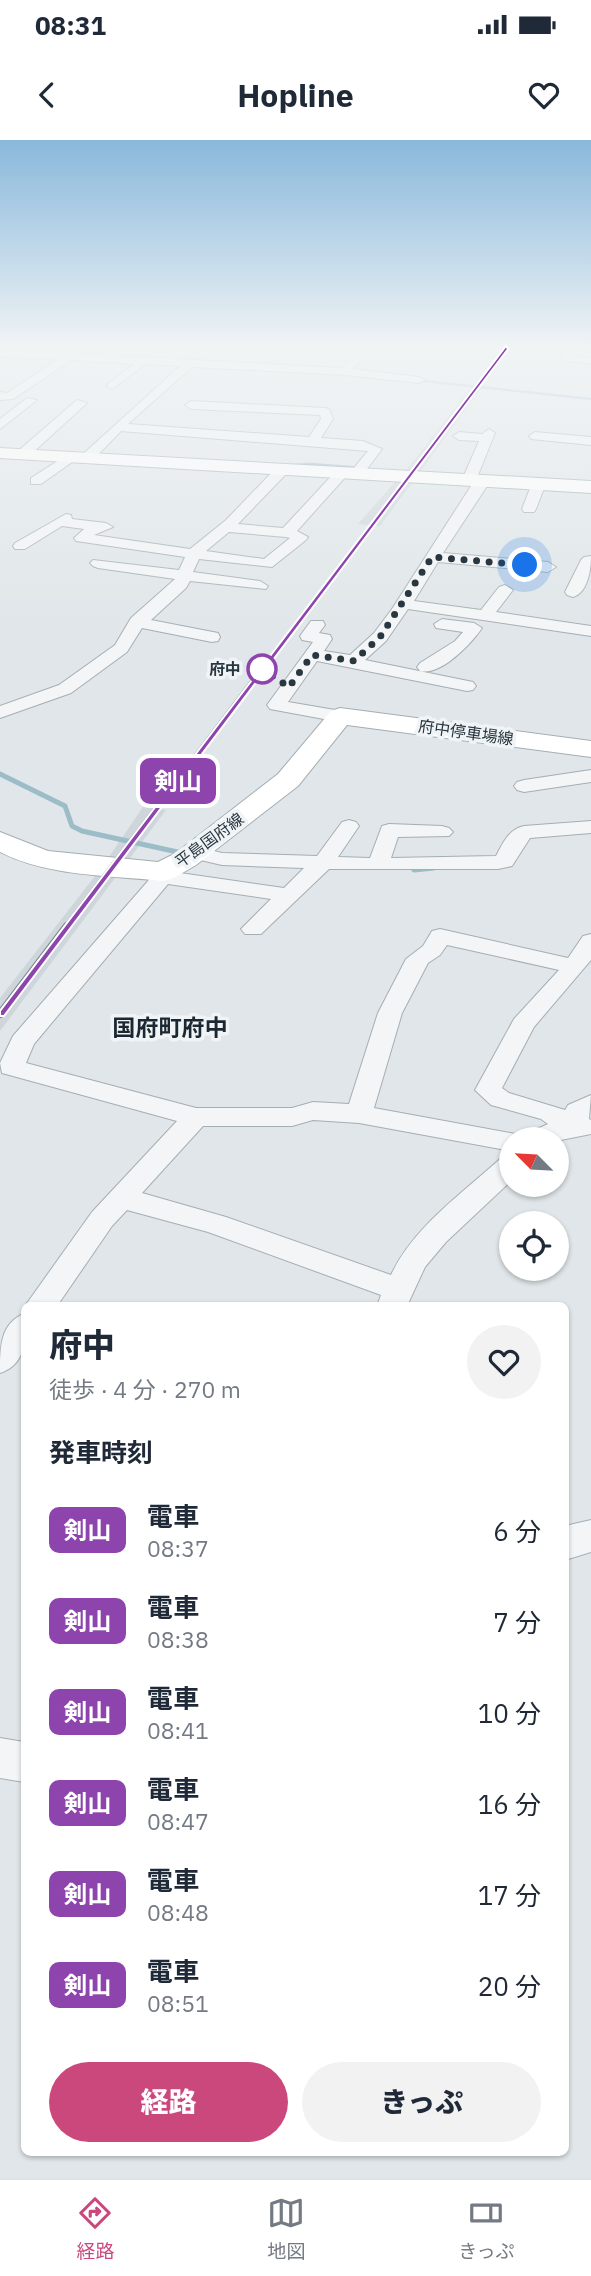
<!DOCTYPE html>
<html lang="ja">
<head>
<meta charset="utf-8">
<style>
  body { margin:0; font-family:"IBM Plex Sans","Noto Sans JP",sans-serif; background:#f2f2f3; color:#1f2937; height:100vh; display:flex; flex-direction:column; font-size:26px; white-space:nowrap }
  * { box-sizing:border-box; margin:0 }
  p { font-size:23px; color:#747a83 }
  .icon { flex:none; width:38px; height:38px; fill:none; stroke:currentColor; stroke-width:2; stroke-linecap:round; stroke-linejoin:round }
  .map { position:relative; flex:1; overflow:hidden }
  .panel { position:absolute; left:21px; top:1162px; width:548px; height:854px; display:flex; flex-direction:column; background:#fff; border-radius:10px; box-shadow:0 2px 5px #0004 }
  .panel>* { flex:none }
  .badge { padding:0 14px; border-radius:10px; font-size:24px; line-height:46px }
  .needle { width:46px; rotate:294deg }
  .fabs { position:absolute; left:499px; top:987px; display:grid; gap:14px }
  .fabs a { display:grid; place-items:center; width:70px; height:70px; border-radius:50%; background:#fff; box-shadow:0 2px 5px #0004; font-size:35px }
  .you { position:absolute; width:35px; height:35px; margin:-18px; border:5px solid #fff; border-radius:50%; background:#1a73e8; box-shadow:0 0 0 10px #1a73e833 }
  .map>.badge { position:absolute; translate:-50% -50%; box-shadow:0 0 0 4px #fff }
  h2 { padding:0 28px; font-size:26px; line-height:63px }
  .round { display:grid; place-items:center; flex:none; width:74px; height:74px; border-radius:37px; background:#f2f2f3 }
  .headline { display:flex; align-items:center; justify-content:space-between; height:119px; padding:0 28px }
  h1 { font-size:33px; font-weight:800; line-height:52px }
  .action { display:flex; gap:14px; margin-top:auto; padding:14px 28px }
  .action a { flex:1; height:80px; border-radius:42px; background:#cb487d; color:#fff; font-size:28px; font-weight:800; line-height:80px; text-align:center }
  .action a+a { background:#f2f2f3; color:#1f2937 }
  ul { padding:0; list-style:none }
  li { display:flex; align-items:center; gap:21px; height:91px; padding:0 28px }
  li div { flex:1 }
  li b { display:block; font-size:26px }
  li em { font-style:normal }
  li .badge { min-width:77px; font-weight:700; text-align:center }
  .status { display:flex; justify-content:space-between; align-items:center; height:49px; padding:0 35px; background:#fff; direction:ltr }
  .status svg { height:19px; fill:currentColor }
  header { display:flex; justify-content:space-between; align-items:center; height:91px; padding:0 28px; background:#fff; font-size:32px; font-weight:800 }
  .tab-bar { display:flex; justify-content:space-around; align-items:center; height:98px; border-top:2px solid #e0e1e3; background:#fff; font-size:19px; color:#747a83 }
  .tab-bar a { display:grid; justify-items:center; gap:4px }
  .tab-bar .selected { color:#cb487d }
  .map>svg:first-child { display:block }
  .built { fill:#ced6db }
  .lines { fill:none; stroke-linecap:round; stroke-linejoin:round }
  .stream-far1 { stroke:#9cbdc8; stroke-width:2.5 }
  .stream { stroke:#9cbdc8; stroke-width:5 }
  .street-casing { stroke:#a5aeb3; stroke-width:2 }
  .secondary-casing { stroke:#a5aeb3; stroke-width:2 }
  .primary-casing { stroke:#a0adb4; stroke-width:2 }
  .street { fill:#f3f5f7; fill-rule:evenodd }
  .secondary { fill:#fff; fill-rule:evenodd }
  .primary { fill:#fff; fill-rule:evenodd }
  .rail-far2-casing { stroke:#7a8992; stroke-width:3.5 }
  .rail-far1-casing { stroke:#7a8992; stroke-width:5 }
  .rail-casing { stroke:#7a8992; stroke-width:8 }
  .rail-far2 { stroke:#f0f4f6; stroke-width:2.5; stroke-dasharray:7; stroke-linecap:butt }
  .rail-far1 { stroke:#f0f4f6; stroke-width:3.5; stroke-dasharray:11; stroke-linecap:butt }
  .rail { stroke:#f0f4f6; stroke-width:5; stroke-dasharray:15; stroke-linecap:butt }
  .line { fill:#8e44ad; stroke:#fff; stroke-width:2 }
  .walk { stroke:#293740; stroke-width:7; stroke-dasharray:0 12.6 }
  .stop-dot { fill:#fff; stroke:#8e44ad; stroke-width:3.5 }
  .labels { text-anchor:middle; dominant-baseline:central; stroke-width:7; stroke-linejoin:round; paint-order:stroke }
  .far-stop-label { font-size:16px; font-weight:bold; fill:#293740; stroke:#f0f4f6; text-anchor:end }
  .far-street-label { font-size:16px; fill:#293740; stroke:#f0f4f6 }
  .quarter-label { font-size:23px; font-weight:bold; fill:#1b2831; stroke:#f0f4f6 }
</style>
</head>
<body>
<div class="status"><b>08:31</b><svg viewBox="0 0 49 12"><path d="M0 12V9h3v3zM5 12V6h3v6zM10 12V3h3v9zM15 12V0h3v12zM26 1h20v11H26zM47 4h2v5h-2z"/></svg></div>
<header><svg class="icon" aria-label="back" viewBox="0 0 24 24"><path d="M15 5l-7 7 7 7"/></svg>Hopline<svg class="icon" aria-label="heart" viewBox="0 0 24 24"><path d="M12 20l-8-8c-3-5 5-10 8-4 3-6 11-1 8 4z"/></svg></header>
<div class="map">
<svg width="591" height="2038" viewBox="0 0 591 2038">
  <rect width="100%" height="100%" fill="#e0e6e9"/>
  <path class="built" d="M 472,246 L 482,247 L 420,332 L 405,332 Z
    M 402,334 L 418,335 L 380,386 L 358,384 Z
    M 143,667 L 166,670 L 0,891 L 0,858 L 102,727 Z"/>
  <g class="lines">
    <path class="stream-far1" d="M 414,240 L 591,259
      M 278,326 L 310,324 L 363,328"/>
    <path class="stream" d="M 0,634 L 65,666 L 72,686 L 82,691 L 182,713
      M 414,730 L 434,728"/>
    <defs>
      <path id="street" d="M 61,208 L 74,208 L 67,213 L 342,228 L 359,208 L 370,208 L 353,229 L 419,237 L 425,240 L 419,243 L 345,235 L 192,227 L 128,284 L 309,297 L 321,279 L 320,275 L 191,269 L 185,265 L 191,261 L 325,268 L 329,269 L 333,279 L 321,298 L 363,301 L 382,309 L 361,337 L 356,338 L 349,334 L 368,311 L 121,291 L 92,321 L 82,321 L 82,315 L 180,226 L 146,224 L 112,249 L 106,246 L 108,244 L 134,224 L 72,220 L 13,259 L 0,260 L 0,252 L 7,253 L 59,219 L 0,217 L 0,211 L 53,213 Z
        M 566,215 L 591,218 L 591,224 L 562,220 L 562,216 Z
        M 27,258 L 37,260 L 0,289 L 0,279 Z
        M 77,260 L 87,263 L 28,317 L 18,317 L 18,311 Z
        M 489,289 L 495,293 L 476,340 L 469,344 L 464,343 L 462,340 L 479,301 L 459,300 L 453,296 L 459,292 L 482,294 Z
        M 535,292 L 591,297 L 591,305 L 531,299 L 529,296 Z
        M 70,313 L 75,314 L 75,320 L 41,344 L 31,344 L 31,338 Z
        M 282,326 L 287,327 L 287,333 L 238,384 L 283,388 L 337,330 L 347,330 L 349,333 L 297,391 L 308,397 L 306,400 L 272,427 L 199,419 L 193,432 L 260,441 L 268,446 L 266,449 L 190,441 L 186,448 L 151,480 L 218,493 L 220,497 L 218,501 L 212,502 L 142,488 L 127,512 L 71,553 L 0,578 L 0,566 L 59,545 L 115,505 L 131,478 L 175,439 L 98,428 L 93,426 L 90,423 L 93,420 L 179,430 L 185,417 L 76,401 L 74,398 L 84,389 L 62,386 L 25,409 L 15,409 L 13,406 L 15,403 L 66,374 L 71,375 L 72,379 L 106,383 L 113,387 L 94,395 L 190,409 L 226,380 L 277,327 ZM 229,392 L 286,397 L 290,398 L 264,419 L 206,411 Z
        M 484,336 L 491,340 L 443,413 L 548,422 L 556,427 L 548,432 L 438,422 L 414,461 L 481,470 L 499,447 L 505,445 L 513,450 L 496,472 L 591,486 L 591,496 L 408,469 L 386,501 L 365,520 L 473,542 L 476,546 L 473,550 L 467,551 L 317,521 L 288,562 L 347,572 L 349,576 L 347,580 L 340,582 L 270,569 L 267,565 L 313,502 L 302,500 L 300,496 L 311,481 L 323,481 L 325,485 L 319,493 L 330,495 L 332,499 L 324,511 L 350,515 L 374,493 L 392,469 L 471,346 Z
        M 539,339 L 546,343 L 536,369 L 534,372 L 524,372 L 522,369 L 532,343 Z
        M 591,416 C 591,429 588,453 573,457 L 567,455 L 565,452 L 581,420 L 584,417 Z
        M 442,479 L 474,483 L 482,488 C 471,504 441,536 420,531 L 417,527 L 420,523 L 455,501 L 463,492 L 436,488 L 434,484 Z
        M 591,630 L 591,642 L 524,652 L 517,650 L 514,646 L 517,642 L 524,640 Z
        M 349,680 L 356,682 L 359,686 L 338,717 L 370,718 L 382,686 L 389,684 L 442,686 L 449,688 L 453,692 L 449,696 L 398,697 L 391,718 L 496,716 C 503,703 509,689 524,686 L 591,681 L 591,693 L 530,698 L 512,726 L 498,729 L 329,729 L 261,794 L 245,794 L 241,789 L 271,759 L 168,744 L 34,904 L 26,923 L 196,968 L 292,968 L 313,962 L 349,964 L 378,873 L 406,819 L 423,806 L 432,791 L 440,789 L 568,818 L 583,796 L 591,794 L 591,820 L 534,887 L 502,948 L 509,953 L 565,970 L 568,965 L 591,955 L 589,979 L 591,980 L 591,994 L 556,1001 L 556,999 L 526,999 L 530,992 L 548,984 L 541,979 L 491,965 L 475,950 L 514,879 L 559,830 L 447,805 L 440,815 L 428,823 L 402,873 L 374,968 L 521,995 L 523,999 L 511,999 L 511,1011 L 359,983 L 313,980 L 292,986 L 203,986 L 142,1053 L 226,1077 L 391,1135 C 413,1087 463,1053 501,1018 L 511,1015 L 511,1041 L 446,1102 L 425,1127 L 407,1166 L 377,1166 L 381,1155 L 208,1092 L 127,1070 L 112,1086 L 57,1166 L 25,1166 L 92,1072 L 177,981 L 2,933 L 0,923 L 13,896 L 148,741 L 155,727 L 163,725 L 180,733 L 284,748 L 304,728 L 222,725 L 187,717 L 184,712 L 187,707 L 195,706 L 222,713 L 317,716 L 342,682 Z
        M 24,1174 C 26,1198 27,1224 0,1233 C 0,1208 0,1183 24,1174 Z
        M 591,1380 L 591,1412 L 565,1420 L 565,1386 Z
        M 0,1598 L 24,1602 L 24,1642 L 0,1638 Z"/>
      <path id="secondary" d="M 340,568 L 591,601 L 591,617 L 347,585 L 298,646 L 196,725 L 174,738 L 163,741 C 109,735 49,737 0,712 L 0,692 L 48,711 L 158,722 L 176,713 L 278,634 L 331,571 Z"/>
      <path id="primary" d="M 0,308 L 591,341 L 591,353 L 0,318 Z"/>
    </defs>
    <use href="#street" class="street-casing"/>
    <use href="#secondary" class="secondary-casing"/>
    <use href="#primary" class="primary-casing"/>
    <use href="#street" class="street"/>
    <use href="#secondary" class="secondary"/>
    <use href="#primary" class="primary"/>
    <defs>
      <path id="rail-far2" d="M 251,544 L 506,208"/>
      <path id="rail-far1" d="M 65,788 L 252,542"/>
      <path id="rail" d="M 0,874 L 67,786"/>
    </defs>
    <use href="#rail-far2" class="rail-far2-casing"/>
    <use href="#rail-far1" class="rail-far1-casing"/>
    <use href="#rail" class="rail-casing"/>
    <use href="#rail-far2" class="rail-far2"/>
    <use href="#rail-far1" class="rail-far1"/>
    <use href="#rail" class="rail"/>
  </g>
  <linearGradient id="sky" x2="0" y2="1"><stop stop-color="#89b8db"/><stop offset="0.42" stop-color="#f1f4f5"/><stop offset="1" stop-color="#f1f4f5" stop-opacity="0"/></linearGradient>
  <rect width="591" height="493" fill="url(#sky)"/>
  <path class="line" d="M 506,206 L 508,209 L 4,876 L 0,876 L 0,871 Z"/>
  <g class="lines">
    <path class="walk" d="M 262,529 L 289,547 L 312,515 L 354,521 L 380,497 L 432,417 L 525,425"/>
  </g>
  <circle class="stop-dot" cx="262" cy="529" r="14"/>
  <g class="labels">
    <g class="far-stop-label">
      <text x="241" y="529">府中</text>
    </g>
    <g class="far-street-label">
      <text transform="translate(466 592) rotate(8)">府中停車場線</text>
      <text transform="translate(209 700) rotate(-36)">平島国府線</text>
    </g>
    <g class="quarter-label">
      <text x="170" y="887">国府町府中</text>
    </g>
  </g>
</svg>
<div class="fabs">
<a><svg class="needle" viewBox="-14 -14 28 28"><path d="M0-13l5 13h-10z" fill="#e53935"/><path d="M0 13l5-13h-10z" fill="#747a83"/></svg></a>
<a><svg class="icon" aria-label="locate" viewBox="0 0 24 24"><circle cx="12" cy="12" r="6"/><path d="M12 2v4M12 18v4M2 12h4M18 12h4"/></svg></a>
</div>
<div class="you" style="left:525px;top:425px"></div>
<b class="badge" style="left:178px;top:641px;background:#8e44ad;color:#fff">剣山</b>
<section class="panel">
<div class="headline"><div><h1>府中</h1><p>徒歩 · 4 分 · 270 m</p></div><a class="round"><svg class="icon" aria-label="heart" viewBox="0 0 24 24"><path d="M12 20l-8-8c-3-5 5-10 8-4 3-6 11-1 8 4z"/></svg></a></div>
<h2>発車時刻</h2>
<ul>
<li><span class="badge" style="background:#8e44ad;color:#fff">剣山</span><div><b>電車</b><p>08:37</p></div><em>6 分</em></li>
<li><span class="badge" style="background:#8e44ad;color:#fff">剣山</span><div><b>電車</b><p>08:38</p></div><em>7 分</em></li>
<li><span class="badge" style="background:#8e44ad;color:#fff">剣山</span><div><b>電車</b><p>08:41</p></div><em>10 分</em></li>
<li><span class="badge" style="background:#8e44ad;color:#fff">剣山</span><div><b>電車</b><p>08:47</p></div><em>16 分</em></li>
<li><span class="badge" style="background:#8e44ad;color:#fff">剣山</span><div><b>電車</b><p>08:48</p></div><em>17 分</em></li>
<li><span class="badge" style="background:#8e44ad;color:#fff">剣山</span><div><b>電車</b><p>08:51</p></div><em>20 分</em></li>
</ul>
<div class="action"><a>経路</a><a>きっぷ</a></div>
</section>
</div>
<nav class="tab-bar">
<a class="selected"><svg class="icon" aria-label="directions" viewBox="0 0 24 24"><path d="M12 3l9 9-9 9-9-9zM9 14v-3h6M13 9l2 2-2 2"/></svg>経路</a>
<a><svg class="icon" aria-label="map" viewBox="0 0 24 24"><path d="M3 6l6-2 6 2 6-2v14l-6 2-6-2-6 2zM9 4v14M15 6v14"/></svg>地図</a>
<a><svg class="icon" aria-label="tickets" viewBox="0 0 24 24"><path d="M3 7h18v10H3zM15 7v10"/></svg>きっぷ</a>
</nav>
</body>
</html>
